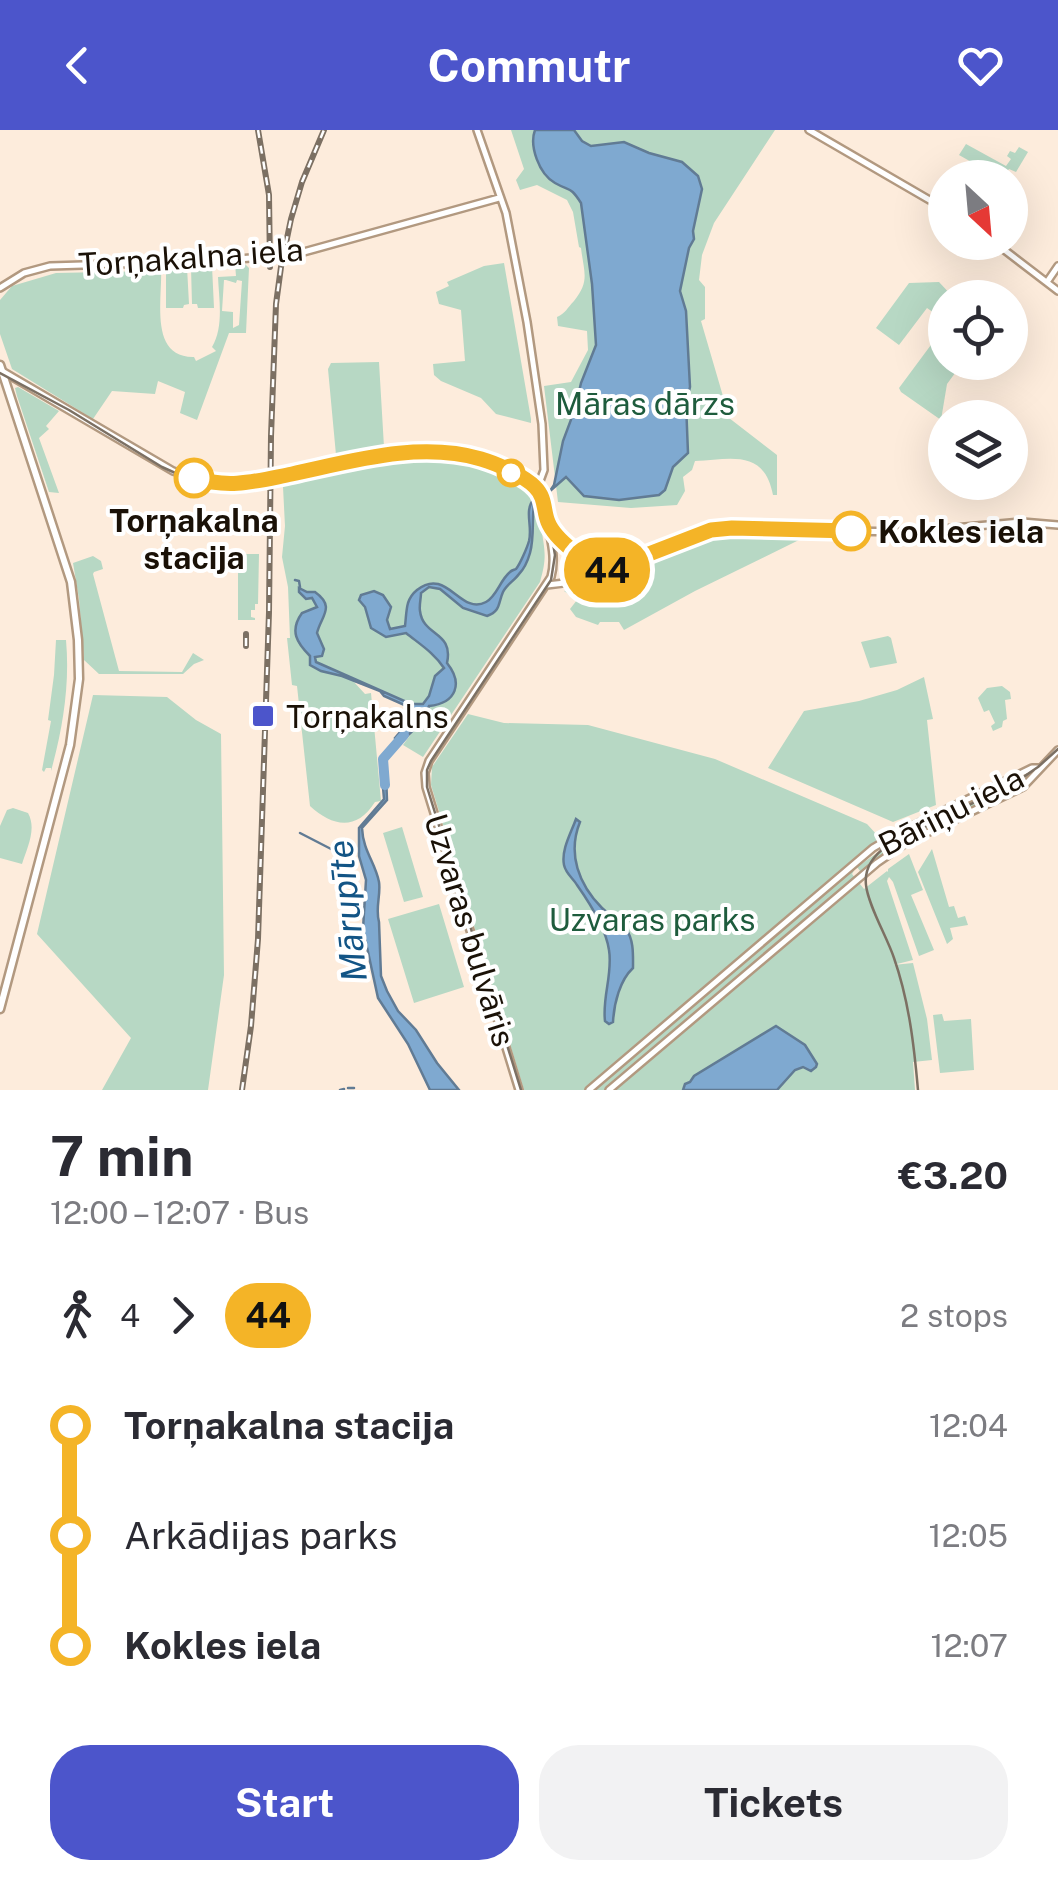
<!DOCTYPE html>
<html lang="en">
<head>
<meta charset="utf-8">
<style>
  body { margin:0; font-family:"Public Sans",sans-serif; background:#f2f2f3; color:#2b2b33; height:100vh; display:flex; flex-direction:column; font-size:38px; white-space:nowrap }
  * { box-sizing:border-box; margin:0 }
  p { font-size:32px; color:#7c7c81 }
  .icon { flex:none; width:55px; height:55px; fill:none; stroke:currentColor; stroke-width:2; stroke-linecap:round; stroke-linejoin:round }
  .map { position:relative; height:960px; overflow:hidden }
  .details { display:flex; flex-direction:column; background:#fff; flex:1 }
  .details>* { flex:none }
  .badge { padding:0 20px; border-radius:32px; font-size:35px; line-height:65px }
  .needle { width:65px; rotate:154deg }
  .tools { position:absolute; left:928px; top:30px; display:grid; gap:20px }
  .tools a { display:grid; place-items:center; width:100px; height:100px; border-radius:50%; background:#fff; box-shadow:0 10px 40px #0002; font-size:50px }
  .map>.badge { position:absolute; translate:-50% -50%; box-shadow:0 0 0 5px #fff }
  .legs { display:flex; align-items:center; gap:15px; height:110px; padding:0 50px; font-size:32px }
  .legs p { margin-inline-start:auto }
  .headline { display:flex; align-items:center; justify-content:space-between; height:170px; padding:0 50px }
  h1 { font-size:55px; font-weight:700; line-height:75px }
  .button { display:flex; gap:20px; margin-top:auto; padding:20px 50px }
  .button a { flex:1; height:115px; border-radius:40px; background:#4c55cb; color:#fff; font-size:40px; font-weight:700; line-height:115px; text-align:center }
  .button a+a { background:#f2f2f3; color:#2b2b33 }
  ul { padding:0 50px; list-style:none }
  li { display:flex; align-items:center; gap:35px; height:110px; font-size:38px }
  li i { display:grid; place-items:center; width:15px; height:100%; margin:0 12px; background:currentColor }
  li i::after { content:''; width:25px; height:25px; margin:-12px; border:8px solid; border-radius:50%; background:#fff }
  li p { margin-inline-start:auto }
  li:first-child i { background:linear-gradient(#0000 50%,currentColor 0) }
  li:last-child i { background:linear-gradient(currentColor 50%,#0000 0) }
  header { display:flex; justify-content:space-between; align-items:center; height:130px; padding:0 50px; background:#4c55cb; color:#fff; font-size:45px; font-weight:700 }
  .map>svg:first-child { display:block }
  .green { fill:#b7d8c4; fill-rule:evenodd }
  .water { fill:#7fa9d0; stroke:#617b94; stroke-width:2.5 }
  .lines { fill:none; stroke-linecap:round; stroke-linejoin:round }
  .stream { stroke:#617b94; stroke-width:2.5 }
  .river { stroke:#7fa9d0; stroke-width:10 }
  .tertiary-casing { stroke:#b29980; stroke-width:10 }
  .secondary-casing { stroke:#b29980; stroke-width:11 }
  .tertiary { stroke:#fff; stroke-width:5 }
  .secondary { stroke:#fff; stroke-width:6 }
  .tram { stroke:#7c7063; stroke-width:2.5 }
  .rail-casing { stroke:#7c7063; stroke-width:6 }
  .rail { stroke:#fff; stroke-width:2.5; stroke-dasharray:8; stroke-linecap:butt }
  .tertiary-bridge-casing { stroke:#b29980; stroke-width:10; stroke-linecap:butt }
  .tertiary-bridge { stroke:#fff; stroke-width:5 }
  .line-1-casing { stroke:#fff; stroke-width:22 }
  .line-1 { stroke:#f4b427; stroke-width:15 }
  .stop-1-dot { fill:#fff; stroke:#f4b427; stroke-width:5 }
  .poi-dot { fill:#4c55cb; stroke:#fff; stroke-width:4 }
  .labels { text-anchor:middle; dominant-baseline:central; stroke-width:8; stroke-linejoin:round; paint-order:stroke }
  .street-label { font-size:32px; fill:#1a1107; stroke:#fff }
  .park-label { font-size:32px; fill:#1e5c3d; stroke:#fff }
  .stop-label { font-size:32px; font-weight:bold; fill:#1a1107; stroke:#fff }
  .poi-label { font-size:32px; fill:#1a1107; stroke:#fff; text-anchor:start }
  .water-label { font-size:35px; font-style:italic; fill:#125485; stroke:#fff }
</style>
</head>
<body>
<header><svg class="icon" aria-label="back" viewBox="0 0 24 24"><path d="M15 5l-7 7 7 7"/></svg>Commutr<svg class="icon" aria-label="heart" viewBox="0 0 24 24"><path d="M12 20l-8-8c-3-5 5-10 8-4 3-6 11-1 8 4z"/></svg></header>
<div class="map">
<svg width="1058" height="960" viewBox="0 0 1058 960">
  <rect width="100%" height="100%" fill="#fdecdc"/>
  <path class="green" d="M 511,0 L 775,0 L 714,93 L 702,125 L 699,150 L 705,157 L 705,189 L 701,191 L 725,273 L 720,281 L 777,325 L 777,365 L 773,365 C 764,319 732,329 695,331 L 692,340 L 683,347 L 685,361 L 677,375 L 631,378 L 558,372 L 544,256 L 571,252 L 588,220 L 587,201 L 558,196 L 557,187 C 566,183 567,178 574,171 C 590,151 584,143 581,118 L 579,117 L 573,82 L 567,70 L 537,55 L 520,60 L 516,50 L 524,39 Z
    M 966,14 L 1006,36 L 1011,29 L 1007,26 L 1010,21 L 1015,23 L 1019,17 L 1028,22 L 1016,42 L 1009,39 L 1003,47 L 998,47 L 959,25 Z
    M 504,133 L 531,289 L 531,293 L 496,284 L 481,268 L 441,251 L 434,245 L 433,234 L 465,231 L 461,180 L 439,174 L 436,162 L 449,156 L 447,152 L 484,136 Z
    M 235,134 L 245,134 L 249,138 L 246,203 L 229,203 L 197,290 L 180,283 L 185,262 L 158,251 L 155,264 L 112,261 L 93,289 L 12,239 L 0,204 L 0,170 L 12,156 L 56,143 L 152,141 L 153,137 L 161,137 C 163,167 148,228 194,227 L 196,231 L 216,221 L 212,217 C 224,197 219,169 218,147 L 236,146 ZM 226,150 L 236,153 L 237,150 L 242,151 L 239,195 L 233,198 L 233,182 L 222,181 L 224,150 Z
    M 212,136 L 214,178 L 198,178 L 197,174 L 192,174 L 191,138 Z
    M 187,137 L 189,174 L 184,175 L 183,178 L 166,178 L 166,138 Z
    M 939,152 L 953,167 L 945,168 L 944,190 L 927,178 L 899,215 L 876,198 L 909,153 Z
    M 945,196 L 945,232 L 973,233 L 973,239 L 961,235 L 947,254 L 941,290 L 901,262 L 899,258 Z
    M 379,232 L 384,317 L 336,325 L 328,239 L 331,233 Z
    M 18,257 L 59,281 L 46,296 L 49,299 L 39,308 L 59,363 L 49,362 L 17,266 L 15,258 Z
    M 433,327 C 462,332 527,341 538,374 C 540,381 540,390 541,397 C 545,421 547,428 540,452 L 423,627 L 403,615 L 429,579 L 354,552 L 365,564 L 371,563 L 381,671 L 375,672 C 356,702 332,696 310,676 L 297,556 L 292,555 L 287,508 L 290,508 L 288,457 L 282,427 L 285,396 L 283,357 L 289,353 L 381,333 Z
    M 728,405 L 799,405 L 799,410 L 695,461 L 624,500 L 619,492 L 600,492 L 598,495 L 576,487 L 570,479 L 577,470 L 564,461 L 571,459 L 569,456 L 611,443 L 613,446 L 693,413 L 716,406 Z
    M 238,424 L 259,424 L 258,474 L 255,474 L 255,480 L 251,480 L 251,487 L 255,488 L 255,490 L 238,490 Z
    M 93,426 L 101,431 L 103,439 L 94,442 L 93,444 L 119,541 L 182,542 L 193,523 L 204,530 L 194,534 L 183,544 L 99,544 L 84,530 L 79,469 L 73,433 Z
    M 888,506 L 891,508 L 897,533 L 870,538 L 861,512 Z
    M 56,510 L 66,510 C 70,554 63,598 51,641 L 51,638 L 46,638 L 44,642 L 42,640 L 51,591 L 48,590 L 54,545 Z
    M 924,547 L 933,589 L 927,590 L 936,675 L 893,692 L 768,638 L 804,581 L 859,571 L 897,560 Z
    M 1002,556 L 1010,562 L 1011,569 L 1005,570 L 1007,589 L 1003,591 L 1002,597 L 993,601 L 991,596 L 995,593 L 989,580 L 984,582 L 978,568 L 987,558 Z
    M 93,565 L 167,567 L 196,590 L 221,604 L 224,845 L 208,960 L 102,960 L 131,908 L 37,804 Z
    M 468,584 L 504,593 L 588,595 L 715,629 L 867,694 L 878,706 L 878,711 L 847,737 L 851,741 L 855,739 L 852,744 L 864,759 L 887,741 L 888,742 L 888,739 L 909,724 L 923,760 L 911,765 L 934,820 L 919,826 L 893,752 L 889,747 L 887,751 L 913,830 L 893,835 L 913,833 L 927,889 L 932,930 L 913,932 L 915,960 L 524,960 L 431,655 L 432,637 Z
    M 984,666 L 987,671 L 899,714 L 857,744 L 860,741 L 857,737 L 904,704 Z
    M 13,678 L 28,683 C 37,699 27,718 22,734 L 0,728 L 0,696 L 7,680 Z
    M 402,697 L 423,767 L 404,772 L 383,703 Z
    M 932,719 L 949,777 L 954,776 L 958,788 L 965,786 L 968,795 L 950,798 L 953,809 L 947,814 L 918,742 Z
    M 439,774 L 464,857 L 414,873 L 388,789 Z
    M 942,884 L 944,891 L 971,889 L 974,940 L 940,943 L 933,885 Z"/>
  <path class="water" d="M 535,0 L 574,0 L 582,11 L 591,16 L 624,12 L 649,23 L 682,32 L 698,46 L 702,59 L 693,101 L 694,109 L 689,118 L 680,161 L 686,181 L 690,257 L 686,273 L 688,323 L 673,337 L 665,360 L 659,365 L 619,370 L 584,366 L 566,347 L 550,361 L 554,355 L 563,311 L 575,279 L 581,253 L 596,215 L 592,154 L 581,73 C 570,56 571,62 555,53 C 539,44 529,16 535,0 Z
    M 535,368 C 531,384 535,405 530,423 C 528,430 524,439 519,444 C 515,450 506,455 503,462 C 498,473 501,481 487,486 L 463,478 L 440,459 L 429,457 L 421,463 C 421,469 419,475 420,481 C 423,507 454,501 447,533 C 463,553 457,573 429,576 C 424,588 410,607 398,612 L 395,608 L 406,595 L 409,577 L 384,566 L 380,561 L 342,546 L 321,541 L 310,535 L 310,526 C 297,513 289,501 302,483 L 317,477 L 312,468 L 306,469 L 299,462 L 299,458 L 307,462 L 315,462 C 336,477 321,486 317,503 L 324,519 L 322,526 L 315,527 L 316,532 L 411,574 L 423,574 L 429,566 L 435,546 L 444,538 C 434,523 421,515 406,503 L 386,507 L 371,498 L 365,477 L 359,470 L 361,465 L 374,461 L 383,465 L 391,477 L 387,490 L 390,499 L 405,496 C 406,488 406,480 408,473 C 410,467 412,464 417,460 C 447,436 460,486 486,472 C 497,466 500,450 510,442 C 512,440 514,440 516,439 C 520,434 527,418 529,411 C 533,395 523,380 535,368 Z
    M 386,645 L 387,670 L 362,698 C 363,721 375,732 379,752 C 381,765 375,778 379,792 L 381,846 L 387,861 L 398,881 L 416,900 L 437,933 L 459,960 L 430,960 L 408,914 L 378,868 L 363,799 L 366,750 L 359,726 L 359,698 L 384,669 L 382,646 Z
    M 576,689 L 580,692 C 567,724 579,755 602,778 C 609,785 620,791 626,799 C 634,810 633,825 633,838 C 620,850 614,873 613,892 L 609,894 L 605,891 C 602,867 613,844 609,820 C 606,799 589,772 577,755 C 573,748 566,744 564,735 C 561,720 571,703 576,689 Z
    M 776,896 L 805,915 L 817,934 L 816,937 L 811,941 L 803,937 L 795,940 L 777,960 L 683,960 L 685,954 L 690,952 L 694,946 Z"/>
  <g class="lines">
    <path class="stream" d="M 295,450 L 299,451 L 300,457
      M 300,703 L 333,720 L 343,722
      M 348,958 L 354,958
      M 340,960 L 344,959"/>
    <path class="river" d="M 385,655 L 383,629 L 404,605"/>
    <defs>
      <path id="tertiary" d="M 477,0 L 506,83 L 527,192 L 542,294 L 544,340 L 537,359
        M 809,0 L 945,79
        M 994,112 L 1058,161
        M 300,123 L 499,68
        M 1047,152 L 1058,136
        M 0,158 L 24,143 L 50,136 L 215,131 L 261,127
        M 2,241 L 173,341 L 204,351 L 245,354
        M 290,344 C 360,331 434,306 502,339 C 534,354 543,358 548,394 C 551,412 556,429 551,447 L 429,631 L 425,643 L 426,657 L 519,960
        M 551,396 L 578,426 L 605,441
        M 547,455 C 601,451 652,421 702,403 L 720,399 L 909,402 L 1022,392 L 1058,395
        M 589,960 L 873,718 L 902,701 L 1032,638 L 1038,638
        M 609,960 L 877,733 L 906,713 L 1023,657 L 1058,620"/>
      <path id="secondary" d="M 0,235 L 71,452 L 78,510 L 79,549 L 70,615 L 0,879"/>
    </defs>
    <use href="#tertiary" class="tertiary-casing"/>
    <use href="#secondary" class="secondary-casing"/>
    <use href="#tertiary" class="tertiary"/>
    <use href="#secondary" class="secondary"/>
    <path class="tram" d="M 0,243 L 69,280 L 162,337 L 182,346 L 213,354 L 240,354 L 335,334 L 424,320 L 440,320 L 486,329 L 525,348 L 536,355 L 542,363 L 546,373 L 555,425 L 551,450 L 431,631 L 427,640 L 427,657 L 521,960
      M 918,960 C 914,915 909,871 894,828 C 887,807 868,775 866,755 C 864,737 874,725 887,716 L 1019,650 L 1038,637 L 1058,619"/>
    <defs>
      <path id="rail" d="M 258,0 L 269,65 L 270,137
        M 246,516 L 246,504
        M 242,960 L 251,896 L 258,809 L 269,482 L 271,306 L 276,174 L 281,137 L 291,89 L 302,52 L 324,0"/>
    </defs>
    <use href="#rail" class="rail-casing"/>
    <use href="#rail" class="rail"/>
    <defs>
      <path id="tertiary-bridge" d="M 261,127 L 300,123
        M 245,354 L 290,344"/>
    </defs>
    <use href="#tertiary-bridge" class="tertiary-bridge-casing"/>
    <use href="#tertiary-bridge" class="tertiary-bridge"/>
  </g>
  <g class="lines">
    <defs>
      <path id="line-1" d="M 194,348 C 231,359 256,351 292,344 C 353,331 419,311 481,329 C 495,333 525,346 535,357 C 546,368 543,380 548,392 C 555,410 587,433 605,441 L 711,400 L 732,398 L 851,401"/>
    </defs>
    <use href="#line-1" class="line-1-casing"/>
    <use href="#line-1" class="line-1"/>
  </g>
  <g class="stop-1-dot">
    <circle cx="511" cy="343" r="12"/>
    <circle cx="194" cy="348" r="18"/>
    <circle cx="851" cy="401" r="18"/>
  </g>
  <rect class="poi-dot" x="251" y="574" width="24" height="24" rx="5"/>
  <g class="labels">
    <g class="street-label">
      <text transform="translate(191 127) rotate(-4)">Torņakalna iela</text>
      <text transform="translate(951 681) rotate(-27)">Bāriņu iela</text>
      <text transform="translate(470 800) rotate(73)">Uzvaras bulvāris</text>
    </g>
    <g class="park-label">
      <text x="645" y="273">Māras dārzs</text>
      <text x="652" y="789">Uzvaras parks</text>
    </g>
    <g class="stop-label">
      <text x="194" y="390">Torņakalna<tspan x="194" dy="37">stacija</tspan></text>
      <text x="878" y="401" text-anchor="start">Kokles iela</text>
    </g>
    <g class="poi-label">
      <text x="286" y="586">Torņakalns</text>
    </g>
    <g class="water-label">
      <text transform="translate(347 781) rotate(-96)">Mārupīte</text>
    </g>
  </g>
</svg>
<div class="tools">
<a><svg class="needle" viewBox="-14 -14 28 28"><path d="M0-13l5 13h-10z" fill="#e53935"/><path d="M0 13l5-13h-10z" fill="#7c7c81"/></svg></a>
<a><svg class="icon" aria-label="locate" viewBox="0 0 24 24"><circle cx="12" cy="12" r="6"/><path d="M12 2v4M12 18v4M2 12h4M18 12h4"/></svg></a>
<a><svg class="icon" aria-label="layers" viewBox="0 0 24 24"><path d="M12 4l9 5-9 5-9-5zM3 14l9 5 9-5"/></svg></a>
</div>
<b class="badge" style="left:607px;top:440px;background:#f4b427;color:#111">44</b>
</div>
<section class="details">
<div class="headline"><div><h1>7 min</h1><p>12:00 – 12:07 · Bus</p></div><b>€3.20</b></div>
<div class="legs"><svg class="icon" aria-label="walk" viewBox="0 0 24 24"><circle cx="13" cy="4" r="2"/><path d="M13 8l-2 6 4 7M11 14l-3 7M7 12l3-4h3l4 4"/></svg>4<svg class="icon" aria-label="forward" viewBox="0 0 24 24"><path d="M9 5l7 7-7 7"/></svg><b class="badge" style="background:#f4b427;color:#111">44</b><p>2 stops</p></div>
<ul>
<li><i style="color:#f4b427"></i><b>Torņakalna stacija</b><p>12:04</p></li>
<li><i style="color:#f4b427"></i><span>Arkādijas parks</span><p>12:05</p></li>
<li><i style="color:#f4b427"></i><b>Kokles iela</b><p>12:07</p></li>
</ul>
<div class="button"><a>Start</a><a>Tickets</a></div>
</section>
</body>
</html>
